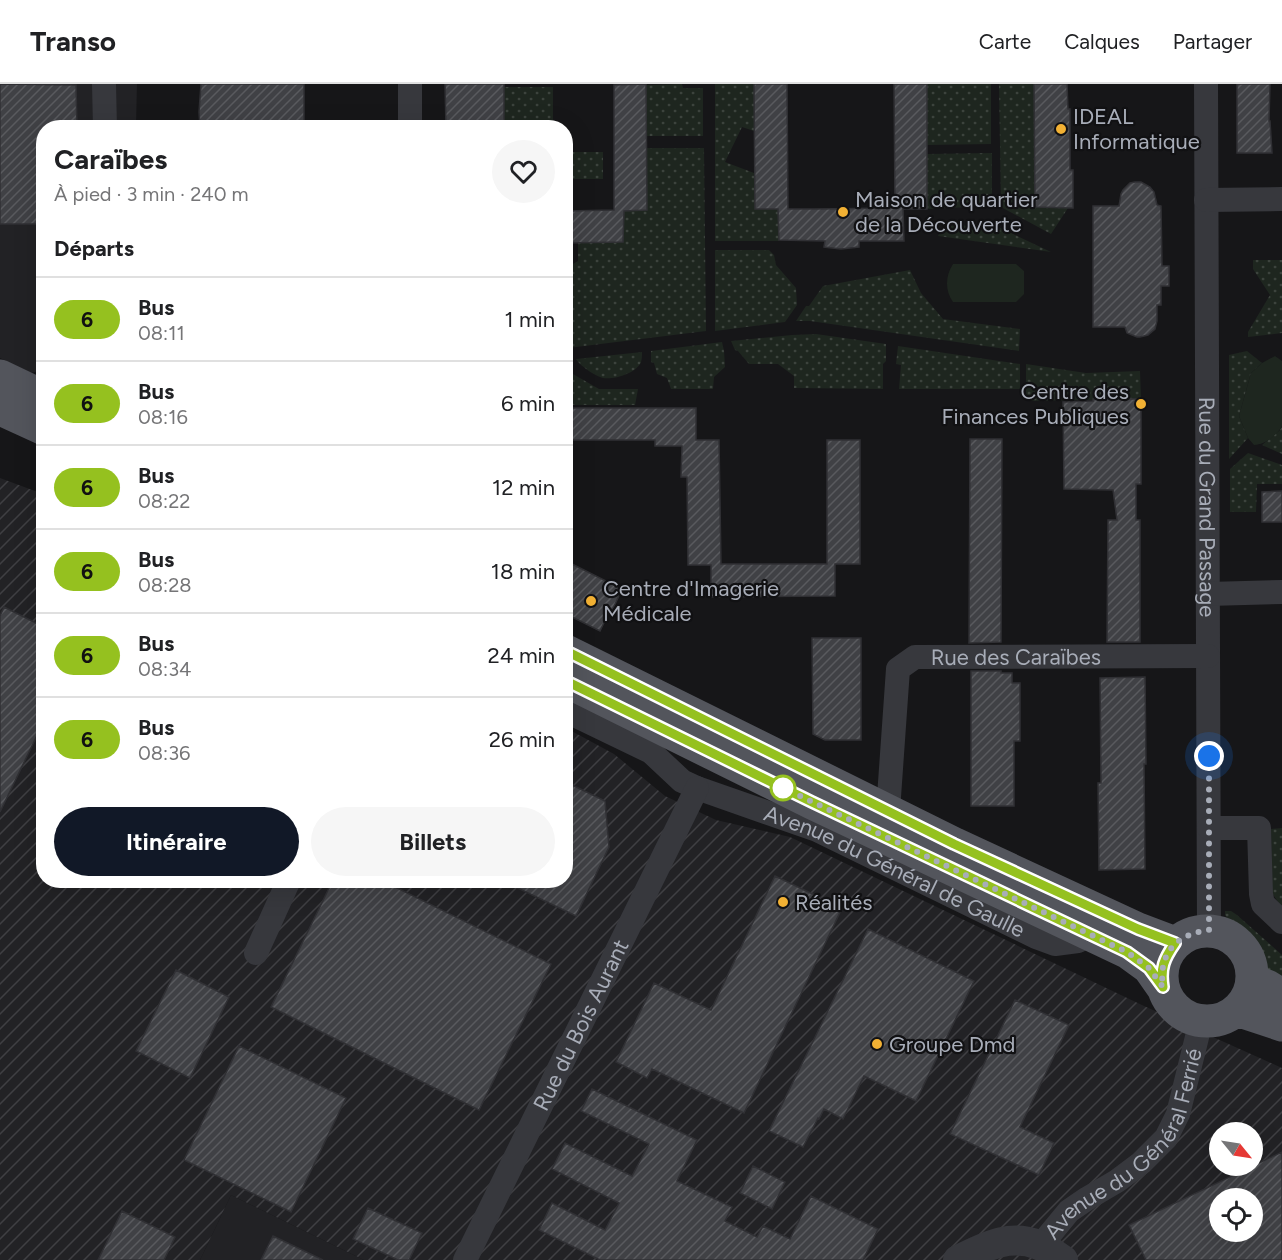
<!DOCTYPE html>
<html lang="fr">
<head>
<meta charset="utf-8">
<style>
  body { margin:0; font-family:Figtree,sans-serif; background:#f6f6f6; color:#202124; height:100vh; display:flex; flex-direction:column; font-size:22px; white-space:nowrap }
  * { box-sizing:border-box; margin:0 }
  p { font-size:20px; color:#757577 }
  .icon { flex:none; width:33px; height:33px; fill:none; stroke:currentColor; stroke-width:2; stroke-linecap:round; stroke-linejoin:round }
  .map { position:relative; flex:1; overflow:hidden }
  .details { position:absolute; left:36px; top:36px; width:537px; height:768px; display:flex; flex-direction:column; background:#fff; border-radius:24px; box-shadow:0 6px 24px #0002 }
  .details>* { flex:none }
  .badge { padding:0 12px; border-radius:20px; font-size:21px; line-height:39px }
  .needle { width:39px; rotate:120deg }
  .buttons { position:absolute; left:1209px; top:1038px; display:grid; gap:12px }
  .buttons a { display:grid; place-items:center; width:54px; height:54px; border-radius:50%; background:#fff; box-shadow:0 6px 24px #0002; font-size:30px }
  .you { position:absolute; width:30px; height:30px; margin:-15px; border:4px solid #fff; border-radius:50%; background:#1a73e8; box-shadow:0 0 0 9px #1a73e833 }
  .map>.badge { position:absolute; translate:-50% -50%; box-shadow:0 0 0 3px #fff }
  h2 { padding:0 18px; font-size:22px; line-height:54px }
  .round { display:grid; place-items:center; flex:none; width:63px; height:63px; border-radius:32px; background:#f6f6f6 }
  .headline { display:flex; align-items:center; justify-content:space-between; height:102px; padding:0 18px }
  h1 { font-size:28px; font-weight:700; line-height:45px }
  .button { display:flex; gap:12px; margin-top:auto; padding:12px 18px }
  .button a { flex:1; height:69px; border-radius:36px; background:#111827; color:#fff; font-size:24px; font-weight:700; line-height:69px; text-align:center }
  .button a+a { background:#f6f6f6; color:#202124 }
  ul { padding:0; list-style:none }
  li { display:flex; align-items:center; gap:18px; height:84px; padding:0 18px; border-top:2px solid #e0e0e0 }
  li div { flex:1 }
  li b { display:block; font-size:22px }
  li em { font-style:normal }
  li .badge { min-width:66px; font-weight:700; text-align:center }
  header { display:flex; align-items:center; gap:36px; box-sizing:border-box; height:84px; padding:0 30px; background:#fff; border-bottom:2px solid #e0e0e0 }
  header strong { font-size:28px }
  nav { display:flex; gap:33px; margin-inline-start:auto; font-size:21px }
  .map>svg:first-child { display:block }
  .built { fill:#222225 }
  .industrial { fill:url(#industrial-furrows); fill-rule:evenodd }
  .grass { fill:url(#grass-dots) }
  .garden { fill:#1e261f }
  .building { fill:url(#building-hatch); stroke:#303034; stroke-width:1.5; fill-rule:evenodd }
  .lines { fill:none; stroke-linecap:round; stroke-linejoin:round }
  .minor { stroke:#37383d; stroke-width:24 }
  .tertiary { stroke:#37383d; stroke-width:30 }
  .primary { stroke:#53555c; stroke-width:33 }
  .line-casing { stroke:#fff; stroke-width:14 }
  .line { stroke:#95c11f; stroke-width:9 }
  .walk { stroke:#a8adb8; stroke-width:6; stroke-dasharray:0 10.8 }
  .poi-dot { fill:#f2b134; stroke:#111113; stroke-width:2 }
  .stop-dot { fill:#fff; stroke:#95c11f; stroke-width:3 }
  .labels { text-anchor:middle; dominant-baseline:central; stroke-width:4.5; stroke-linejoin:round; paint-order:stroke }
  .poi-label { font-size:22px; fill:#a8adb8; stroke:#111113; text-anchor:start }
  .street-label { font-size:22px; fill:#a8adb8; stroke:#111113 }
</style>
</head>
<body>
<header>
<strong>Transo</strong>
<nav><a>Carte</a><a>Calques</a><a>Partager</a></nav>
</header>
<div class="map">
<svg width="1282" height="1176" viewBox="0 0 1282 1176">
  <defs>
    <pattern id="industrial-furrows" width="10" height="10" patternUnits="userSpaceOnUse" patternTransform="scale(1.5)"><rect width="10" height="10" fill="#222225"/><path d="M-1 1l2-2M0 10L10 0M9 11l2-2" fill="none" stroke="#3f3f43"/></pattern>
    <pattern id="grass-dots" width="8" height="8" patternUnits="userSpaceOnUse" patternTransform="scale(1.5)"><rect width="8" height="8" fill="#1e261f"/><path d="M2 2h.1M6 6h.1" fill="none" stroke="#3c433d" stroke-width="1.8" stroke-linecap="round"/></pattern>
    <pattern id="building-hatch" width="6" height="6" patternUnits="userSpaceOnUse" patternTransform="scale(1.5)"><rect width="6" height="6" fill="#404145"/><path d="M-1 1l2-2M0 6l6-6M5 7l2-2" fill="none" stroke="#595a5e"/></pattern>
  </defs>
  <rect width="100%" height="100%" fill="#161618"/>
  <path class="built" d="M 0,0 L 137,0 L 136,43 L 44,44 L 43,286 L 31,289 L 0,274 Z
    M 231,1111 L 364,1176 L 200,1176 Z"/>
  <path class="industrial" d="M 0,394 L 43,410 L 44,796 L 566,796 L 566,644 L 614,670 L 665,712 L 716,736 L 790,753 L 1144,922 L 1282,984 L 1282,1176 L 364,1176 L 231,1111 L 200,1176 L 0,1176 ZM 1220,1048 L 1252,1048 L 1252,1082 L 1220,1082 ZM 1220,1114 L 1252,1114 L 1252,1148 L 1220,1148 Z"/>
  <path class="grass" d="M 682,0 L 683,4 L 703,4 L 703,52 L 647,52 L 646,1 Z
    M 715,0 L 754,0 L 754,47 L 742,43 L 725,78 L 754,89 L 755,124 L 778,125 L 779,157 L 715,157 Z
    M 927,0 L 991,0 L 991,60 L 927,61 Z
    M 999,0 L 1035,0 L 1035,123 L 1068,124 L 1051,150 L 1001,123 Z
    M 504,3 L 553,3 L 553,43 L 504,43 Z
    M 647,64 L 704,64 L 706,247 L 568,264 L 566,259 L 566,184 L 578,177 L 578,159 L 623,158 L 624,127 L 647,126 Z
    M 566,68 L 603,68 L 603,95 L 566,95 Z
    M 992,69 L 992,122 L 927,125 L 927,70 Z
    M 994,141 L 1051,168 L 938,152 L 943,142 Z
    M 715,166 L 769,166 L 774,171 L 776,181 L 796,204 L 797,221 L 785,238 L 715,247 Z
    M 1253,176 L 1282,176 L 1282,249 L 1248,253 L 1248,248 L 1270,211 L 1253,185 Z
    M 910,186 L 921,209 L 943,235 L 1020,245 L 1019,267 L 810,237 L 796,237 L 806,222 L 809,222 L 823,202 Z
    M 816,250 L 886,260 L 886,277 L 883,280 L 883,305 L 794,304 L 794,292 L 778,280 L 749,280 L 738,267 L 735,266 L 731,257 L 792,251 Z
    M 722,258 L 724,267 L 725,283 L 714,293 L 713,305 L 671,305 L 667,294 L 657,290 L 654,279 L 651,278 L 651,267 Z
    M 898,262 L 1020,280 L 1020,305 L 899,305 L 901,281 L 896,280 Z
    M 1247,267 L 1262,279 L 1251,289 L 1239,332 L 1248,354 L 1229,375 L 1229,271 Z
    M 642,268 C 642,271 642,275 641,278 C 637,289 614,296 603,294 C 595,292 579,281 576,275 Z
    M 1026,280 L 1086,289 L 1140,287 L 1141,315 L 1026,317 Z
    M 566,286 L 599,305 L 638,305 L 635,321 L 566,321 Z
    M 1282,342 L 1282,370 L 1262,361 L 1280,346 Z
    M 1248,369 L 1282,381 L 1282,400 L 1257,400 L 1256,428 L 1230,428 L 1230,385 Z
    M 1282,744 L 1282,824 L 1272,809 L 1271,745 Z
    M 1225,827 L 1231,827 L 1237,831 L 1282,871 L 1282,899 L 1268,885 L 1260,866 L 1249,852 L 1228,835 L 1225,831 Z"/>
  <path class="garden" d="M 953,180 L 1016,180 L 1024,187 L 1024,210 L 1016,218 L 953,218 C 945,207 945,192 953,180 Z
    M 1275,272 L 1282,277 L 1282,342 C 1276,352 1265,361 1254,361 L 1248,354 L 1239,332 L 1251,289 L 1262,279 Z"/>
  <path class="building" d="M 0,0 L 76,1 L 77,44 L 44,44 L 44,140 L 0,140 Z
    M 201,0 L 304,0 L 304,44 L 200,44 L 199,28 Z
    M 445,0 L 504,0 L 504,44 L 446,44 Z
    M 646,0 L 647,126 L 624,127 L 623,158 L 566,159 L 566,127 L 614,126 L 614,1 Z
    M 754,0 L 787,0 L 788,125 L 814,125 L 895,124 L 894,0 L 927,0 L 927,125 L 903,125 L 904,157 L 859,157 L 859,163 L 841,165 L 824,163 L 825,157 L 779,156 L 778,125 L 755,125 Z
    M 1034,0 L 1067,0 L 1068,25 L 1070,25 L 1070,86 L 1073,86 L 1073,124 L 1035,123 Z
    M 1237,0 L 1270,0 L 1269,37 L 1270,37 L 1272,69 L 1237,69 Z
    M 1135,98 L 1141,98 L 1150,103 L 1154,108 L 1157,121 L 1161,122 L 1162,182 L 1169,182 L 1169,202 L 1161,202 L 1161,221 L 1157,221 L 1157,237 L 1155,245 L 1148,251 L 1140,253 L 1137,253 L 1127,249 L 1125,243 L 1093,243 L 1093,122 L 1119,122 L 1121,110 L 1123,106 L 1130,99 Z
    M 1093,315 L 1141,315 L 1141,400 L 1136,400 L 1136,436 L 1140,436 L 1140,558 L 1107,558 L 1108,436 L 1117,436 L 1113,406 L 1064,405 L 1063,318 L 1093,317 Z
    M 566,324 L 696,324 L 696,356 L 719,356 L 721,480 L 827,480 L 827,356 L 860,356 L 860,480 L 835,480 L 835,512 L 711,513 L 711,481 L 688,481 L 687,393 L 681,393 L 682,362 L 655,362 L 655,356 L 566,356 Z
    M 970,355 L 1002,355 L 1001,558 L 969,559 Z
    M 1282,407 L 1282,438 L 1262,438 L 1262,408 Z
    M 566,477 L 622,505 L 611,529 L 609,528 L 600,547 L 566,530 Z
    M 4,523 L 44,543 L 44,637 L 0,728 L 0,532 Z
    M 812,554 L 861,554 L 861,656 L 825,656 L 813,650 Z
    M 971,587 L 1001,587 L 1001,589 L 1012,589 L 1012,599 L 1020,599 L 1020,657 L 1014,657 L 1014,722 L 971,722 Z
    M 1145,593 L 1146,680 L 1144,680 L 1145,785 L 1099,786 L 1098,699 L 1101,699 L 1100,594 Z
    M 566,698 L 605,717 L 609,763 L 576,832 L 501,796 L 566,796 Z
    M 775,792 L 842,824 L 744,1029 L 652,985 L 647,994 L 616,978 L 654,899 L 711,926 Z
    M 333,796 L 381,796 L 551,880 L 479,1026 L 271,923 Z
    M 868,845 L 974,897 L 916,1017 L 864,992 L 843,1035 L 824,1025 L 819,1035 L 818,1034 L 803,1063 L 769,1047 Z
    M 176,886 L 229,913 L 190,994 L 136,967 Z
    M 1015,916 L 1069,941 L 1020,1043 L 1054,1059 L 1039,1091 L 950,1050 Z
    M 239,962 L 346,1014 L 291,1128 L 184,1076 Z
    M 592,1005 L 697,1056 L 677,1097 L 732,1123 L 725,1137 L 757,1153 L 763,1142 L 790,1155 L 811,1112 L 878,1145 L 863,1176 L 600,1176 L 539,1146 L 552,1119 L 605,1146 L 619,1119 L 552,1085 L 565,1059 L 632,1092 L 649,1060 L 581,1027 Z
    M 1282,1068 L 1282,1176 L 1146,1176 L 1129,1141 ZM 1220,1114 L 1252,1114 L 1252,1148 L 1220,1148 Z
    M 753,1082 L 785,1098 L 772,1125 L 740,1109 Z
    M 368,1124 L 422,1149 L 409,1176 L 398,1176 L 353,1155 Z
    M 122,1127 L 175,1153 L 164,1176 L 98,1176 Z
    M 273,1152 L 323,1176 L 261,1176 Z"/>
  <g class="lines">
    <g class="minor">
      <path d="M 104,0 L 105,44"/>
      <path d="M 410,0 L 410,44"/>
      <path id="s1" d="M 1206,0 L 1209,846"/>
      <path d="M 1206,116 L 1282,115"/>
      <path d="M 1208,510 L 1282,508"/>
      <path id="s2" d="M 566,627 L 651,668 L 682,697 L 697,704 L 817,746 L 1036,853 L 1055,860 L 1078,857 L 1090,851"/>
      <path id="s3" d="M 888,727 L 898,585 L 915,573 L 1208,572"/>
      <path d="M 1209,744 L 1259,744 L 1261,810 L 1263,820 L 1282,838"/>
      <path d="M 256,869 L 289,796"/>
      <path id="s4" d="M 1041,1161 L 1069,1127 L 1088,1114 L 1117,1097 L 1141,1079 L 1166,1054 L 1178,1030 L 1201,937"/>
      <path id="s5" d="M 465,1176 L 697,704"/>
    </g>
    <path class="tertiary" d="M 958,1176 C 985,1163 1009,1149 1039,1161 C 1047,1164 1055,1171 1063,1176"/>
    <path class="primary" d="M 0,292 L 44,313
      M 0,325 L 44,345
      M 566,567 L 955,760 L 1138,845 L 1175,859
      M 566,597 L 812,719 L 1127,868 L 1149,884 L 1163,904
      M1162 892a45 45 0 1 1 90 0a45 45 0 1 1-90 0Z
      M 1252,896 L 1267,902 L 1282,911
      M 1237,926 L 1282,941"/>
  </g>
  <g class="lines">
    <defs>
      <path id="line" d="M 566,567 L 954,760 L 1138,845 L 1175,859 C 1164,875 1160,884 1163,903 L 1149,884 L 1127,868 L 812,718 L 566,597"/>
    </defs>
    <use href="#line" class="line-casing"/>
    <use href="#line" class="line"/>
    <path class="walk" d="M 783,704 L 777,701 L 1127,868 L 1149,884 L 1163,903 C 1158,870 1176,850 1209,846 L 1209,672"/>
  </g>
  <g class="poi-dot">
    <circle cx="1061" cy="45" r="6"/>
    <circle cx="843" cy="128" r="6"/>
    <circle cx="1141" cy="320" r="6"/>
    <circle cx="591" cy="517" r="6"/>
    <circle cx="783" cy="818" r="6"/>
    <circle cx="877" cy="960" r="6"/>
  </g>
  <circle class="stop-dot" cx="783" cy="704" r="12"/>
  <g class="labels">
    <g class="poi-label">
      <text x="1073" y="32">IDEAL<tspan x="1073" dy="25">Informatique</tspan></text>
      <text x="855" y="115">Maison de quartier<tspan x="855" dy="25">de la Découverte</tspan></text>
      <text x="1129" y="307" text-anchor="end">Centre des<tspan x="1129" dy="25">Finances Publiques</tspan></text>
      <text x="603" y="504">Centre d'Imagerie<tspan x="603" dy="25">Médicale</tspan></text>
      <text x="795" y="818">Réalités</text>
      <text x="889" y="960">Groupe Dmd</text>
    </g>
    <g class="street-label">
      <text stroke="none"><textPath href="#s1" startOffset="423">Rue du Grand Passage</textPath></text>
      <text stroke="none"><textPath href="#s3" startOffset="264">Rue des Caraïbes</textPath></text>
      <text stroke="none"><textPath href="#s2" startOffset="368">Avenue du Général de Gaulle</textPath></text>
      <text stroke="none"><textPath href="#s5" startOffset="262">Rue du Bois Aurant</textPath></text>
      <text stroke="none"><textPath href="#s4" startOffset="136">Avenue du Général Ferrié</textPath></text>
    </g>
  </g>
</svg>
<div class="buttons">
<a><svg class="needle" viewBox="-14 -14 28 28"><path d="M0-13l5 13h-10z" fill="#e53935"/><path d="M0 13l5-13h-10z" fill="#757577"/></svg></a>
<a><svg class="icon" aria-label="locate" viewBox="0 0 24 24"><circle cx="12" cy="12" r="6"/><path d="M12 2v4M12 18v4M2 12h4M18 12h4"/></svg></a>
</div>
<div class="you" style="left:1209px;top:672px"></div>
<section class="details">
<div class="headline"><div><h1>Caraïbes</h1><p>À pied · 3 min · 240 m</p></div><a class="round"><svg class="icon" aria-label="heart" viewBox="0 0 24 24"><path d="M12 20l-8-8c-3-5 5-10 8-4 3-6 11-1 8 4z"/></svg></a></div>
<h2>Départs</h2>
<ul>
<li><span class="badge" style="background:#95c11f;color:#111">6</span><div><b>Bus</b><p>08:11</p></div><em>1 min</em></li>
<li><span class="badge" style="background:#95c11f;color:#111">6</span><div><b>Bus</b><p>08:16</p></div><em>6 min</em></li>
<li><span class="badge" style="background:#95c11f;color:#111">6</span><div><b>Bus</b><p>08:22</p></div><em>12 min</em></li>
<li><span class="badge" style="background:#95c11f;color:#111">6</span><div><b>Bus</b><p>08:28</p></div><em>18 min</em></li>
<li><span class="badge" style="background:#95c11f;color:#111">6</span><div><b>Bus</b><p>08:34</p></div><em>24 min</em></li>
<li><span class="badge" style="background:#95c11f;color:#111">6</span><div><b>Bus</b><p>08:36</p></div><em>26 min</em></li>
</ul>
<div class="button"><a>Itinéraire</a><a>Billets</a></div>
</section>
</div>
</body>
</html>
